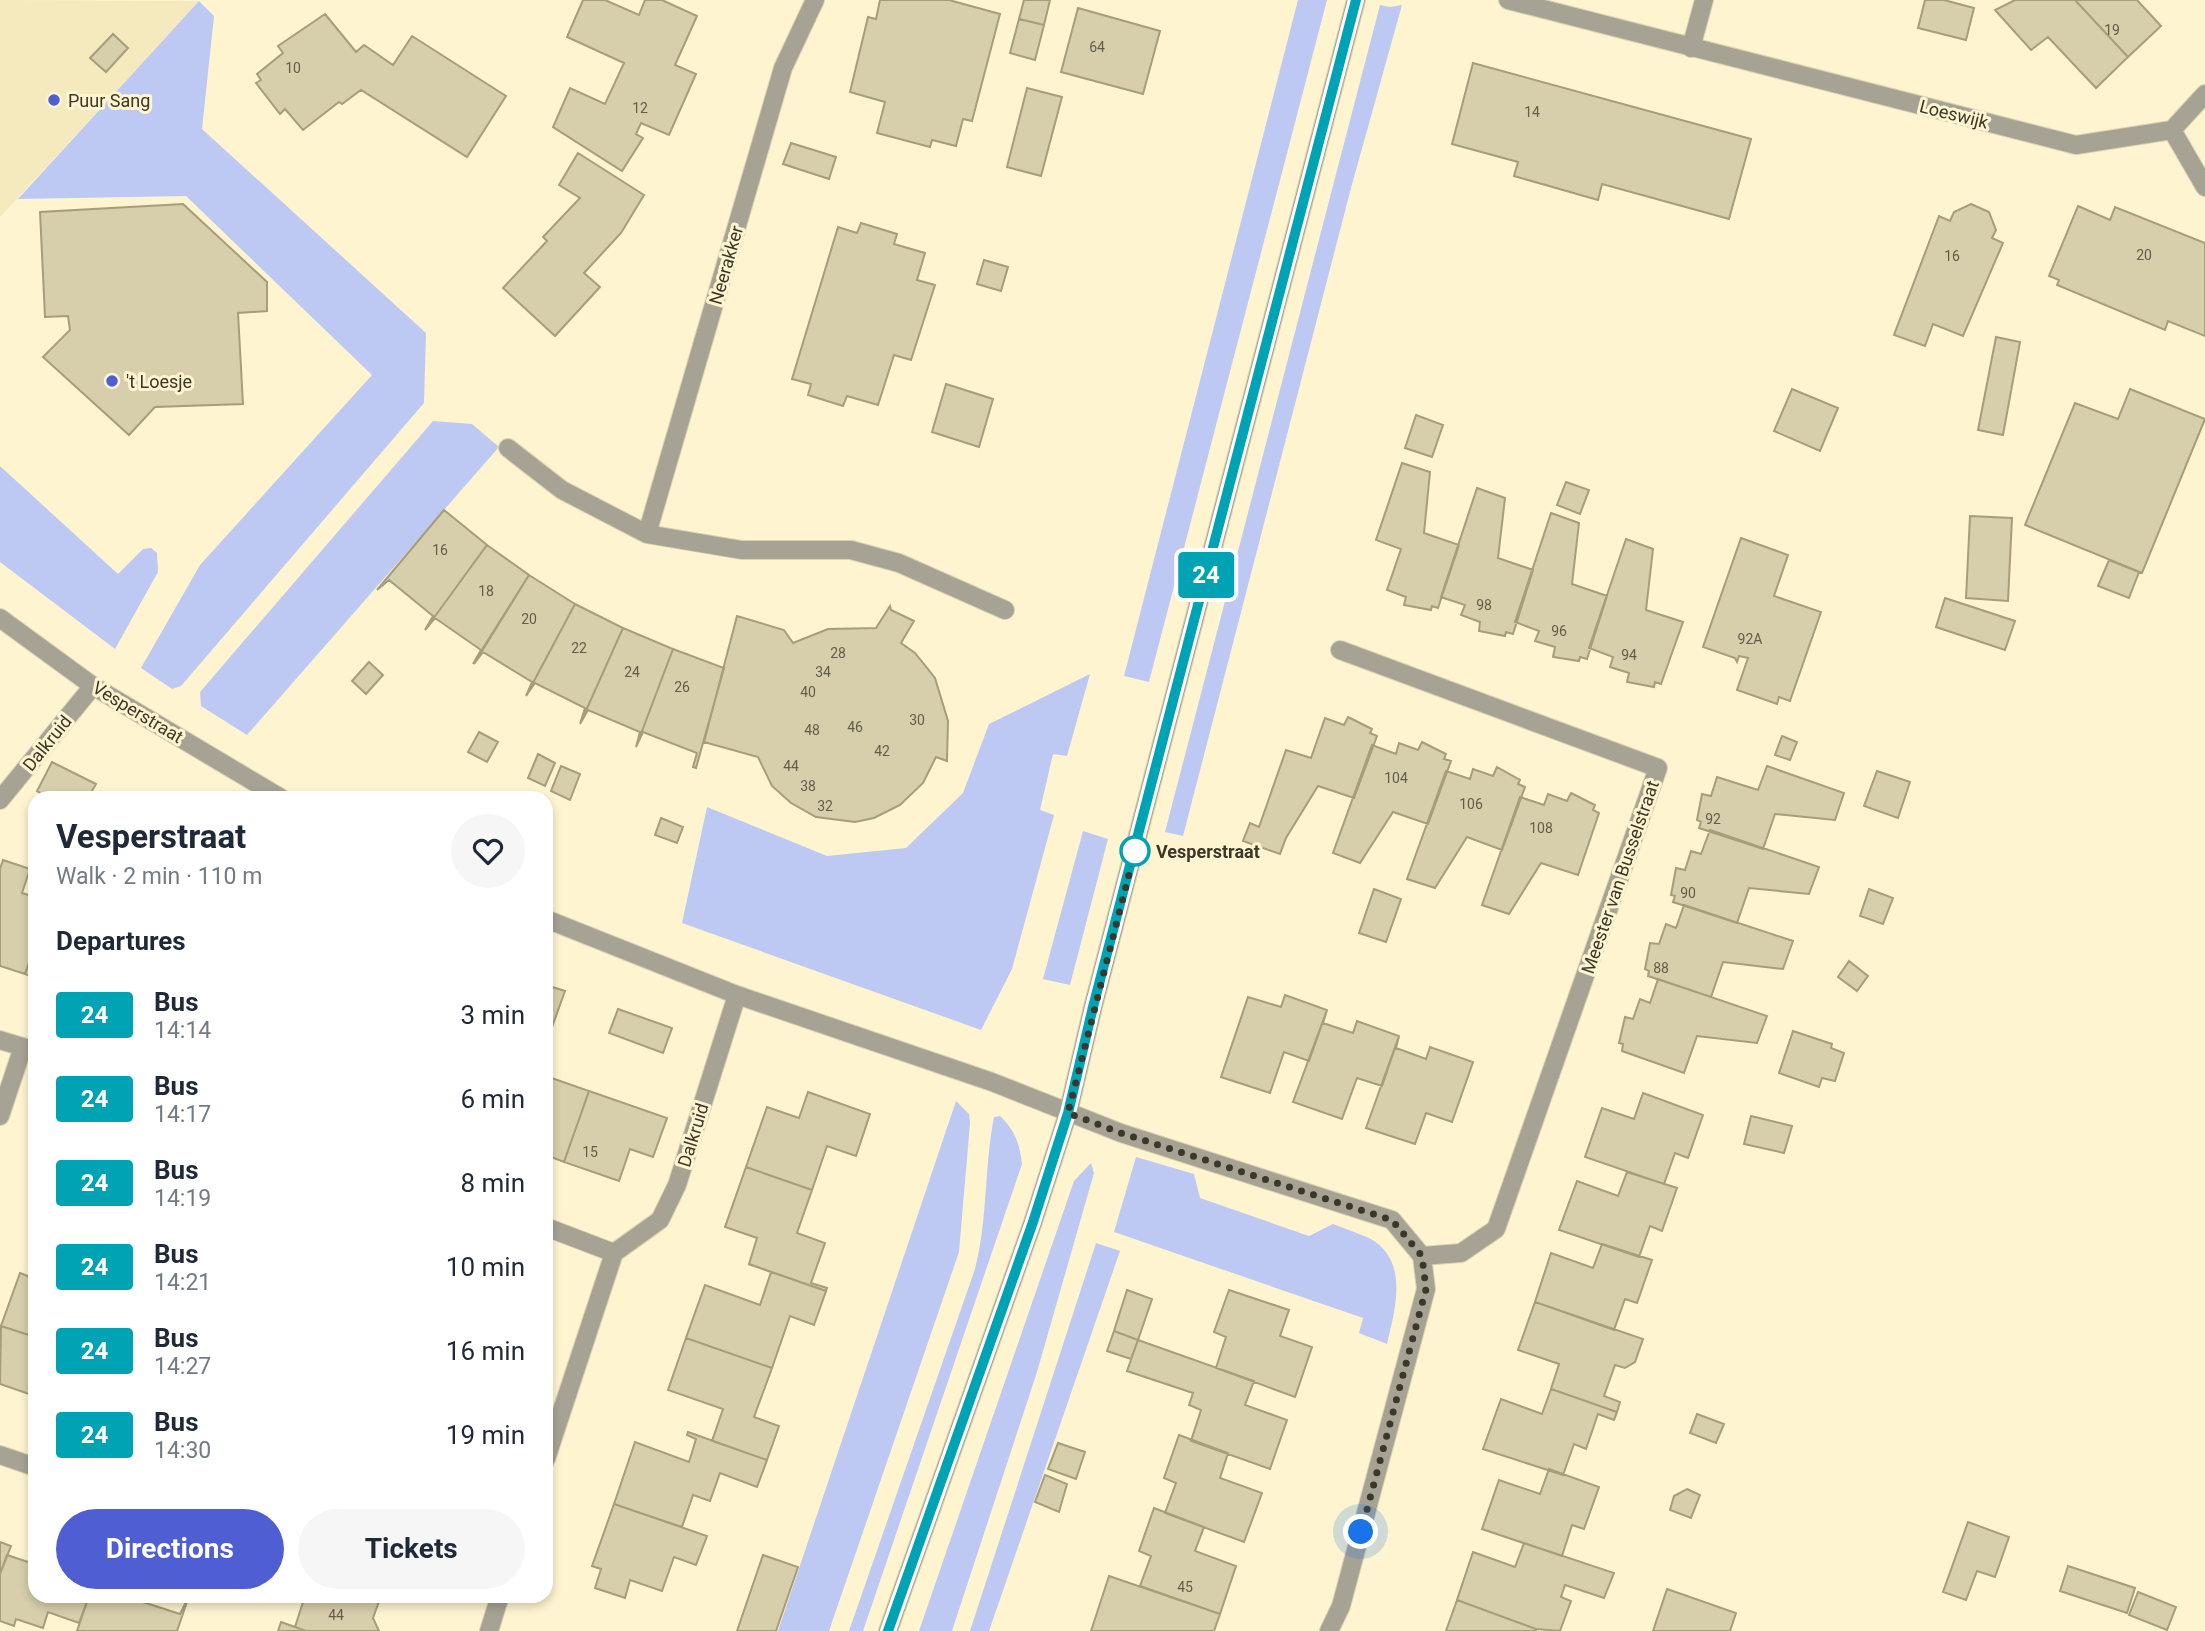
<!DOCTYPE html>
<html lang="en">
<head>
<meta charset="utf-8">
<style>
  body { margin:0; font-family:Roboto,sans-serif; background:#f6f6f7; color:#1f2937; height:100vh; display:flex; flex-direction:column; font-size:26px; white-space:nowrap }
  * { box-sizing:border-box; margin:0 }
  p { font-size:23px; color:#747a83 }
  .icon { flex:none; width:38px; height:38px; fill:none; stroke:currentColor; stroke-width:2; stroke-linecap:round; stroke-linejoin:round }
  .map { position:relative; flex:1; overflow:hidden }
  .panel { position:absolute; left:28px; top:791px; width:525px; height:812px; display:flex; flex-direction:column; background:#fff; border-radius:21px; box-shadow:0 4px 10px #0003 }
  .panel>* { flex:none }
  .badge { padding:0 14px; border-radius:5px; font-size:24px; line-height:46px }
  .you { position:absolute; width:35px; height:35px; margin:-18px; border:5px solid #fff; border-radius:50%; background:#1a73e8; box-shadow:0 0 0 10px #1a73e833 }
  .map>.badge { position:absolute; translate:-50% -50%; box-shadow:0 0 0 4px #fff }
  h2 { padding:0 28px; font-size:26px; line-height:63px }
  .round { display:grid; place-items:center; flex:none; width:74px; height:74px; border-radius:37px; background:#f6f6f7 }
  .head { display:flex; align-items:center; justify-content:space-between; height:119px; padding:0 28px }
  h1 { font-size:33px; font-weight:700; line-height:52px }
  .primary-button { display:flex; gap:14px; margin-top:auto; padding:14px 28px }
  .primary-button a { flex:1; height:80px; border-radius:42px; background:#4f5ed3; color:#fff; font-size:28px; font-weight:700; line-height:80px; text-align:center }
  .primary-button a+a { background:#f6f6f7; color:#1f2937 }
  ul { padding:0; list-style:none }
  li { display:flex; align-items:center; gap:21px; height:84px; padding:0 28px }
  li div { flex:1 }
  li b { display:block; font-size:26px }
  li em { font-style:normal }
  li .badge { min-width:77px; font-weight:700; text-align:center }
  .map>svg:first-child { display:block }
  .built { fill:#f5e9be }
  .green { fill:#bdc9f3 }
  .building { fill:#d7ceab; stroke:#a69d7b; stroke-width:2 }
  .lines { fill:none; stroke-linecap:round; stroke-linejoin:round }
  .minor-casing { stroke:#dbd2b2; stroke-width:20 }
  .minor { stroke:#a7a394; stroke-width:18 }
  .line-casing { stroke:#fff; stroke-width:16 }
  .line { stroke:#00a3b4; stroke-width:10 }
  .walk { stroke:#3b3729; stroke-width:7; stroke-dasharray:0 12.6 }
  .poi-dot { fill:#4f5ed3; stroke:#fef4d0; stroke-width:2.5 }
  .stop-dot { fill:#fff; stroke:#00a3b4; stroke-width:3.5 }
  .labels { text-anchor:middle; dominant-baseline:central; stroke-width:6; stroke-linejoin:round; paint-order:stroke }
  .number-label { font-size:14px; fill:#625d4a }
  .poi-label { font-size:18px; fill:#3b3729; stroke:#fef4d0; text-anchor:start }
  .street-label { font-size:18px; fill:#3b3729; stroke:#fef4d0 }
  .stop-label { font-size:18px; font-weight:bold; fill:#3b3729; stroke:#fef4d0; text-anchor:start }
</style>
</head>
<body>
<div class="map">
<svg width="2205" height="1631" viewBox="0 0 2205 1631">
  <rect width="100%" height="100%" fill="#fef4d0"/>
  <path class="built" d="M 0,0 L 199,1 L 0,217 Z"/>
  <path class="green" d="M 1298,0 L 1327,0 L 1149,682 L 1124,676 Z
    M 199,1 L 214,16 L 202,129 L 426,333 L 424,403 L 181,686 L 172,689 L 141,668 L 200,565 L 372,375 L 186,196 L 18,199 Z
    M 1380,5 L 1390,7 L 1402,5 L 1351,188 L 1183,836 L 1165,832 Z
    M 433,421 L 472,424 L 499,447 L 247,735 L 201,706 L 200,692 Z
    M 0,466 L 118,574 L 143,549 L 151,548 L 157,553 L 158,572 L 115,649 L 0,562 Z
    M 1090,674 L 1067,756 L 1053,754 L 1040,810 L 1054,815 L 1012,969 L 981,1030 L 682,923 L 707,807 L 827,856 L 906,848 L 963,793 L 989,724 Z
    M 1083,831 L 1108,839 L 1070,985 L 1043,979 Z
    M 956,1101 L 969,1114 L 970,1123 L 959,1252 L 829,1631 L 778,1631 Z
    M 1000,1116 C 1015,1130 1020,1145 1022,1164 L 863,1631 L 849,1631 L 975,1269 C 988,1219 984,1167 994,1117 Z
    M 1136,1157 L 1194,1174 L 1200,1198 L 1309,1236 L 1333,1224 C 1345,1229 1358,1233 1369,1238 C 1410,1260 1395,1309 1387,1344 L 1359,1333 L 1363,1318 L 1114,1232 Z
    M 1091,1163 L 1094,1173 L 1037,1372 L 952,1631 L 919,1631 L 1074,1181 Z
    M 1096,1243 L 1120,1251 L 989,1631 L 970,1631 Z"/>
  <path class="building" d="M 583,0 L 605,0 L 639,15 L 645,0 L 662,0 L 697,16 L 675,65 L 696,74 L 669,135 L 641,123 L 636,134 L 643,138 L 622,171 L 553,127 L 570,88 L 605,104 L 624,63 L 567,37 Z
    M 880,0 L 949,0 L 1000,14 L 972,121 L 963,119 L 956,146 L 932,140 L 930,147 L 877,133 L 885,102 L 850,92 L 868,17 L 876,19 Z
    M 1024,0 L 1050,0 L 1044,25 L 1019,19 Z
    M 1925,0 L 1944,0 L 1974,8 L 1966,40 L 1918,28 Z
    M 2015,0 L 2075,0 L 2128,57 L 2096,88 L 2048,37 L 2031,50 L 1995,10 Z
    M 2075,0 L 2137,0 L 2161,26 L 2128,57 Z
    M 1078,8 L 1160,31 L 1143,94 L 1061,72 Z
    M 325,14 L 356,52 L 364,45 L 393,65 L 412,36 L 506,96 L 467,157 L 361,90 L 342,104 L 339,102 L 303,130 L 285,109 L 280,114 L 256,83 L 261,80 L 257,74 L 283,53 L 278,46 Z
    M 1019,19 L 1044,25 L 1035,60 L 1010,53 Z
    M 113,34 L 128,48 L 106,72 L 90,58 Z
    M 1473,63 L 1751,139 L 1729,219 L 1602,184 L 1598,200 L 1514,176 L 1518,162 L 1452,144 Z
    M 1027,88 L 1062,97 L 1041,176 L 1007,167 Z
    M 791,143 L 836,157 L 829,179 L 783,164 Z
    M 578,153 L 644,195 L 621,233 L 584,273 L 600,287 L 555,336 L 503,288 L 547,241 L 543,237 L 580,198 L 559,185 Z
    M 183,204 L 267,282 L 267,311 L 238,313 L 243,404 L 155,407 L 129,435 L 43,357 L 70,330 L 68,316 L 45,317 L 40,212 Z
    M 1971,204 L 1989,212 L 1996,230 L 1992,238 L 2003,243 L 1963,336 L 1933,324 L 1925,346 L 1894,335 L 1939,216 L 1950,221 L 1954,212 Z
    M 2078,206 L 2110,220 L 2115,207 L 2205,243 L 2205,336 L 2168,321 L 2165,330 L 2057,285 L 2059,280 L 2049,276 Z
    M 861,223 L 897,234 L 894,244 L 925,253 L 917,280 L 935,285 L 911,360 L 894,355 L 878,405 L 847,396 L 843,406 L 808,395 L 811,384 L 792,379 L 838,227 L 857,233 Z
    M 984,260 L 1008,267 L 1001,291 L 977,284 Z
    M 1996,337 L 2020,342 L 2003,435 L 1978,430 Z
    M 946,384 L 993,399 L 979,447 L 932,432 Z
    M 1792,389 L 1838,408 L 1820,451 L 1774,431 Z
    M 2130,389 L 2205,419 L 2142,573 L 2025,525 L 2075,403 L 2118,419 Z
    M 1416,415 L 1443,425 L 1432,457 L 1405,448 Z
    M 1402,463 L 1430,472 L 1424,533 L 1459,545 L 1438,608 L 1432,606 L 1431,610 L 1404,605 L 1406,597 L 1387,590 L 1401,549 L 1376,540 Z
    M 1566,482 L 1589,490 L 1580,514 L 1557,505 Z
    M 1477,488 L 1505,498 L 1498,558 L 1533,570 L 1513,634 L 1506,632 L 1505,636 L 1479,631 L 1480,622 L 1461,615 L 1465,605 L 1441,597 Z
    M 444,510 L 487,545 L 425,630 L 433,616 L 389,580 L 377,590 Z
    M 1551,513 L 1579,523 L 1572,584 L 1607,596 L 1587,659 L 1580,657 L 1579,661 L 1553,657 L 1555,647 L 1535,641 L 1539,631 L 1515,622 Z
    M 1970,516 L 2012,518 L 2008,601 L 1966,598 Z
    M 1741,538 L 1788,555 L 1774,596 L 1821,612 L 1790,701 L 1779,697 L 1777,704 L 1737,690 L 1748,658 L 1739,656 L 1737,662 L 1735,658 L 1703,647 Z
    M 1626,539 L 1653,549 L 1646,610 L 1683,622 L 1661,684 L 1655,682 L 1654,687 L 1627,682 L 1629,673 L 1610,667 L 1613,657 L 1589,648 Z
    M 487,545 L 529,575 L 473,664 L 481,650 L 435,618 L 425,630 Z
    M 2109,560 L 2139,572 L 2129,598 L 2098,586 Z
    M 529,575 L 575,604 L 526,696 L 532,682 L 483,652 L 474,664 Z
    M 1945,598 L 2015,621 L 2005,650 L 1936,627 Z
    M 575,604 L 623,628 L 580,724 L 585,708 L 535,683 L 526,696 Z
    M 890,606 L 891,610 L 914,621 L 901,643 L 915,653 L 935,678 L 948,721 L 947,761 L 936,757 L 923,783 L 900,805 L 874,818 L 855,822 L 816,817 L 791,803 L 772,786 L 758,757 L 704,742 L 737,616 L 784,630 L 793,643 L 828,629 L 876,628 Z
    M 623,628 L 673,649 L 636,747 L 640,732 L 588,710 L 580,724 Z
    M 673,649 L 724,668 L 696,768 L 693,767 L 697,753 L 643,732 L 636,747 Z
    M 369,662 L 383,675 L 366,694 L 352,681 Z
    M 1348,717 L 1372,729 L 1370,733 L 1377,736 L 1354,798 L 1318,786 L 1286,838 L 1280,854 L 1243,841 L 1250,823 L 1259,827 L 1286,750 L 1311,758 L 1325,718 L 1344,725 Z
    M 479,732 L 498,742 L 487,762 L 468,752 Z
    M 1782,736 L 1797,742 L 1790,760 L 1775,755 Z
    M 1422,742 L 1446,754 L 1444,759 L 1451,761 L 1428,824 L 1393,812 L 1360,863 L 1333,853 L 1372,745 L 1396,754 L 1399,743 L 1418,750 Z
    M 538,754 L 555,763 L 545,786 L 528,778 Z
    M 52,762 L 96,784 L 88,798 L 49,798 L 37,791 Z
    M 561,766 L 580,774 L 570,800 L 551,791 Z
    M 1767,766 L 1844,793 L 1835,820 L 1775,814 L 1763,849 L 1699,828 L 1701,822 L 1697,820 L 1702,794 L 1711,796 L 1717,777 L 1758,790 Z
    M 1497,767 L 1520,780 L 1518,784 L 1525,787 L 1502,850 L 1467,837 L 1435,888 L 1407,879 L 1446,771 L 1470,779 L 1473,769 L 1493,776 Z
    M 1877,771 L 1910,782 L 1898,818 L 1864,806 Z
    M 1571,793 L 1595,805 L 1593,810 L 1599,813 L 1578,875 L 1541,863 L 1509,914 L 1482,905 L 1520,797 L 1544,805 L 1548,794 L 1567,801 Z
    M 661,818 L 683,827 L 677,843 L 655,835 Z
    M 1710,830 L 1819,867 L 1809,894 L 1749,888 L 1737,923 L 1673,902 L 1675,896 L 1671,895 L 1676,868 L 1685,870 L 1691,851 L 1701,854 Z
    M 3,860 L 30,869 L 22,893 L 35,897 L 35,945 L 25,974 L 0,966 L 0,869 Z
    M 1374,889 L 1401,899 L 1386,942 L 1359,933 Z
    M 1869,889 L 1893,898 L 1883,924 L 1860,916 Z
    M 1684,905 L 1793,941 L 1783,969 L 1723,962 L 1711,997 L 1648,976 L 1649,971 L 1645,969 L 1650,943 L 1659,944 L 1666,924 L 1676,928 Z
    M 35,945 L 35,978 L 25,974 Z
    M 1849,961 L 1868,976 L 1857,991 L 1838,977 Z
    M 1658,979 L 1767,1016 L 1757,1043 L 1697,1036 L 1684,1073 L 1622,1051 L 1623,1044 L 1619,1043 L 1625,1017 L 1633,1019 L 1640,999 L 1650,1003 Z
    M 546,985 L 565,991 L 547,1041 L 546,1040 Z
    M 1285,995 L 1327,1010 L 1309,1061 L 1284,1052 L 1270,1093 L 1221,1077 L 1248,997 L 1281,1007 Z
    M 618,1009 L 672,1028 L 663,1053 L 609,1033 Z
    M 1327,1010 L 1323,1023 L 1353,1033 L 1357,1021 L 1399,1036 L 1382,1086 L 1357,1078 L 1342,1119 L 1293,1102 Z
    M 1793,1031 L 1832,1044 L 1831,1048 L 1844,1053 L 1835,1081 L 1822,1078 L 1819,1087 L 1779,1073 Z
    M 1399,1036 L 1396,1048 L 1426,1059 L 1430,1047 L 1473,1062 L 1452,1122 L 1426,1113 L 1415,1144 L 1366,1128 Z
    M 546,1076 L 589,1091 L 564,1162 L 546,1155 Z
    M 589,1091 L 667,1118 L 653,1157 L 630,1149 L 619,1181 L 564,1162 Z
    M 808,1092 L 870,1114 L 856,1156 L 827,1146 L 812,1190 L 746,1167 L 767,1107 L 799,1118 Z
    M 1643,1093 L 1703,1115 L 1688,1158 L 1675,1153 L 1664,1184 L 1585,1157 L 1602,1108 L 1634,1119 Z
    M 1751,1116 L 1792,1126 L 1784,1153 L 1744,1144 Z
    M 746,1167 L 812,1190 L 797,1233 L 825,1243 L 811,1283 L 827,1288 L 826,1291 L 749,1264 L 757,1238 L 725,1227 Z
    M 1627,1172 L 1677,1188 L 1662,1231 L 1650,1226 L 1639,1257 L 1559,1230 L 1577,1181 L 1618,1196 Z
    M 1602,1244 L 1652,1260 L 1637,1303 L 1625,1299 L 1614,1330 L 1535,1302 L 1551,1253 L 1593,1268 Z
    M 748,1264 L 826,1291 L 814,1325 L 790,1316 L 772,1368 L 686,1338 L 705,1285 L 760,1305 L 771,1272 Z
    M 20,1273 L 35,1279 L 35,1337 L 1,1326 Z
    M 1127,1290 L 1152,1299 L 1138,1340 L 1114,1331 Z
    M 1229,1290 L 1289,1310 L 1280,1336 L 1312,1347 L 1295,1397 L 1216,1368 L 1226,1337 L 1214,1332 Z
    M 1535,1302 L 1643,1339 L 1635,1362 L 1625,1368 L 1615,1365 L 1604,1396 L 1620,1402 L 1617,1412 L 1551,1389 L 1559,1364 L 1518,1350 Z
    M 1,1326 L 35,1337 L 35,1396 L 0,1384 Z
    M 1114,1331 L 1138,1340 L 1131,1359 L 1107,1351 Z
    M 686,1338 L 772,1368 L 754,1417 L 779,1426 L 767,1460 L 712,1441 L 723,1409 L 668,1390 Z
    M 1138,1340 L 1254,1381 L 1245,1405 L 1287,1420 L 1270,1469 L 1191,1441 L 1201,1410 L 1189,1405 L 1193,1393 L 1127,1371 Z
    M 1551,1389 L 1617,1412 L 1614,1420 L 1598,1414 L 1586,1449 L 1574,1444 L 1563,1475 L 1483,1449 L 1501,1399 L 1542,1414 Z
    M 1697,1414 L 1724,1424 L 1716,1443 L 1690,1433 Z
    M 688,1432 L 767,1460 L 757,1487 L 720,1473 L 710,1501 L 693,1495 L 682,1527 L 614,1504 L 635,1442 L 689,1462 L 696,1439 L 687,1435 Z
    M 1179,1435 L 1228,1453 L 1220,1478 L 1262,1493 L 1244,1542 L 1165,1513 L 1176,1483 L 1164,1478 Z
    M 1058,1443 L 1085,1452 L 1076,1479 L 1048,1469 Z
    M 1549,1469 L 1599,1487 L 1584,1529 L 1572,1525 L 1562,1556 L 1482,1529 L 1499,1480 L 1540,1494 Z
    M 1045,1475 L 1067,1484 L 1059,1512 L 1035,1502 Z
    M 1687,1489 L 1700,1495 L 1691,1518 L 1670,1510 L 1674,1496 Z
    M 614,1504 L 707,1536 L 696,1565 L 674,1557 L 662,1591 L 630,1580 L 625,1598 L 595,1588 L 601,1569 L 592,1566 Z
    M 1154,1508 L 1204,1527 L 1195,1551 L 1236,1566 L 1220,1614 L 1140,1586 L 1151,1556 L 1139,1551 Z
    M 1968,1522 L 2009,1537 L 1995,1577 L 1977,1571 L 1966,1600 L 1943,1592 Z
    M 0,1542 L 11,1546 L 0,1574 Z
    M 1524,1543 L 1614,1573 L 1604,1598 L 1565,1585 L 1561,1597 L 1571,1601 L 1560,1631 L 1536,1629 L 1457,1600 L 1473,1552 L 1515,1567 Z
    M 7,1555 L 34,1564 L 35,1561 L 35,1596 L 89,1596 L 79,1623 L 48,1612 L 43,1628 L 16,1619 L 14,1626 L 0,1621 L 0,1574 Z
    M 763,1555 L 798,1567 L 776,1631 L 737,1631 Z
    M 2068,1566 L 2135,1588 L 2127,1613 L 2060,1591 Z
    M 1109,1576 L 1220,1614 L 1214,1631 L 1091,1631 Z
    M 1667,1589 L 1736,1613 L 1730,1631 L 1653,1631 Z
    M 2138,1592 L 2176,1607 L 2167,1630 L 2129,1615 Z
    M 89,1596 L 145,1596 L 143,1602 L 180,1614 L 189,1596 L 177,1631 L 77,1631 Z
    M 305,1596 L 381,1596 L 373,1618 L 379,1631 L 306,1631 L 295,1627 Z
    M 1457,1600 L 1536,1629 L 1536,1631 L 1446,1631 Z
    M 281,1622 L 295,1627 L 306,1631 L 278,1631 Z"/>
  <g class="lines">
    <defs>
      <path id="minor" d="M 1508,0 L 2076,145 L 2172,130 L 2205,94
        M 1691,48 L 1704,0
        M 2172,130 L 2205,187
        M 508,448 L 562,490 L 647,534 L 742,550 L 851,550 L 899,563 L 1005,610
        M 647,534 L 783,68 L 815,0
        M 0,618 L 93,686 L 281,798
        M 1340,650 L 1658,768 L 1496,1229 L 1461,1253 L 1422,1256
        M 0,800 L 93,686
        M 546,919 L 737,995 L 992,1082 L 1121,1133 L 1392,1220 L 1422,1256 L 1426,1289 L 1341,1606 L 1329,1631
        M 0,1040 L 33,1050
        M 0,1116 L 23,1047
        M 546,1227 L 614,1253
        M 0,1455 L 35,1467
        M 546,1459 L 614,1253 L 660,1220 L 677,1185 L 737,995
        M 489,1631 L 500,1596
        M 888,1631 L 1033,1222 L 1068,1113 L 1093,1007 L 1356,0"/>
    </defs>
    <use href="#minor" class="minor-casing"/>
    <use href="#minor" class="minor"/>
  </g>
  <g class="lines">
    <defs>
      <path id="line" d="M 888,1631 L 1033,1222 L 1068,1113 L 1093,1007 L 1356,0"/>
    </defs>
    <use href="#line" class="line-casing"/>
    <use href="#line" class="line"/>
    <path class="walk" d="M 1135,851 L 1068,1113 L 1121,1133 L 1392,1220 L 1422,1256 L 1426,1289 L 1361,1532"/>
  </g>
  <g class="poi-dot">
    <circle cx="54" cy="100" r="7"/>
    <circle cx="112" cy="381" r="7"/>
  </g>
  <circle class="stop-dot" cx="1135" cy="851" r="14"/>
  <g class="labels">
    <g class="number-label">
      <text x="2112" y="30">19</text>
      <text x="1097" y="47">64</text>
      <text x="293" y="68">10</text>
      <text x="640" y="108">12</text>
      <text x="1532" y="112">14</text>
      <text x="2144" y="255">20</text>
      <text x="1952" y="256">16</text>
      <text x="440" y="550">16</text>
      <text x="486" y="591">18</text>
      <text x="1484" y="605">98</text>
      <text x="529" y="619">20</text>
      <text x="1559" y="631">96</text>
      <text x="1750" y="639">92A</text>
      <text x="579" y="648">22</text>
      <text x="838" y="653">28</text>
      <text x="1629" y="655">94</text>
      <text x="632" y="672">24</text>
      <text x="823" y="672">34</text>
      <text x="682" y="687">26</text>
      <text x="808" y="692">40</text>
      <text x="917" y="720">30</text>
      <text x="855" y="727">46</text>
      <text x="812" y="730">48</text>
      <text x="882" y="751">42</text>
      <text x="791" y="766">44</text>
      <text x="1396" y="778">104</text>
      <text x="808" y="786">38</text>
      <text x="1471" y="804">106</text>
      <text x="825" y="806">32</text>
      <text x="1713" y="819">92</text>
      <text x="1541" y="828">108</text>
      <text x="1688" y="893">90</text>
      <text x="1661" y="968">88</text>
      <text x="590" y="1152">15</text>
      <text x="1185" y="1587">45</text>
      <text x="336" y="1615">44</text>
    </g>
    <g class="poi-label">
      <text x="68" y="100">Puur Sang</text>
      <text x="126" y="381">'t Loesje</text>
    </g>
    <g class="street-label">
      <text transform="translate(1954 114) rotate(14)">Loeswijk</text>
      <text transform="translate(726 265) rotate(-74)">Neerakker</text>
      <text transform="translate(138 712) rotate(31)">Vesperstraat</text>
      <text transform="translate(47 743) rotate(-51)">Dalkruid</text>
      <text transform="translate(1620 877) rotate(-71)">Meester van Busselstraat</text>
      <text transform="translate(693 1135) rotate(-73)">Dalkruid</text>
    </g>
    <g class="stop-label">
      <text x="1156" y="851">Vesperstraat</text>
    </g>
  </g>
</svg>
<div class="you" style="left:1361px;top:1532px"></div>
<b class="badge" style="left:1206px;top:575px;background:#00a3b4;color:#fff">24</b>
<section class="panel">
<div class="head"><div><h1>Vesperstraat</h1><p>Walk · 2 min · 110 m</p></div><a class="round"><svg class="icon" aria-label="heart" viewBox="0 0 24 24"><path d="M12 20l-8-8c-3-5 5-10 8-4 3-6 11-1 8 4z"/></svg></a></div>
<h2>Departures</h2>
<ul>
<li><span class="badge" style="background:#00a3b4;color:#fff">24</span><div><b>Bus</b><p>14:14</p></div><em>3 min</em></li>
<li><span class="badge" style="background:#00a3b4;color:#fff">24</span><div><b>Bus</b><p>14:17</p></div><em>6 min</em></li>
<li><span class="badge" style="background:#00a3b4;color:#fff">24</span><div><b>Bus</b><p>14:19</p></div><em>8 min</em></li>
<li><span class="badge" style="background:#00a3b4;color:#fff">24</span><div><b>Bus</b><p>14:21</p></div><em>10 min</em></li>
<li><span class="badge" style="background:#00a3b4;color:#fff">24</span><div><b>Bus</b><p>14:27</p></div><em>16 min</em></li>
<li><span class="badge" style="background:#00a3b4;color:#fff">24</span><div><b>Bus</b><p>14:30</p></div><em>19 min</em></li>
</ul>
<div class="primary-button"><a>Directions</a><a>Tickets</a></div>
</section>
</div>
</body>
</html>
